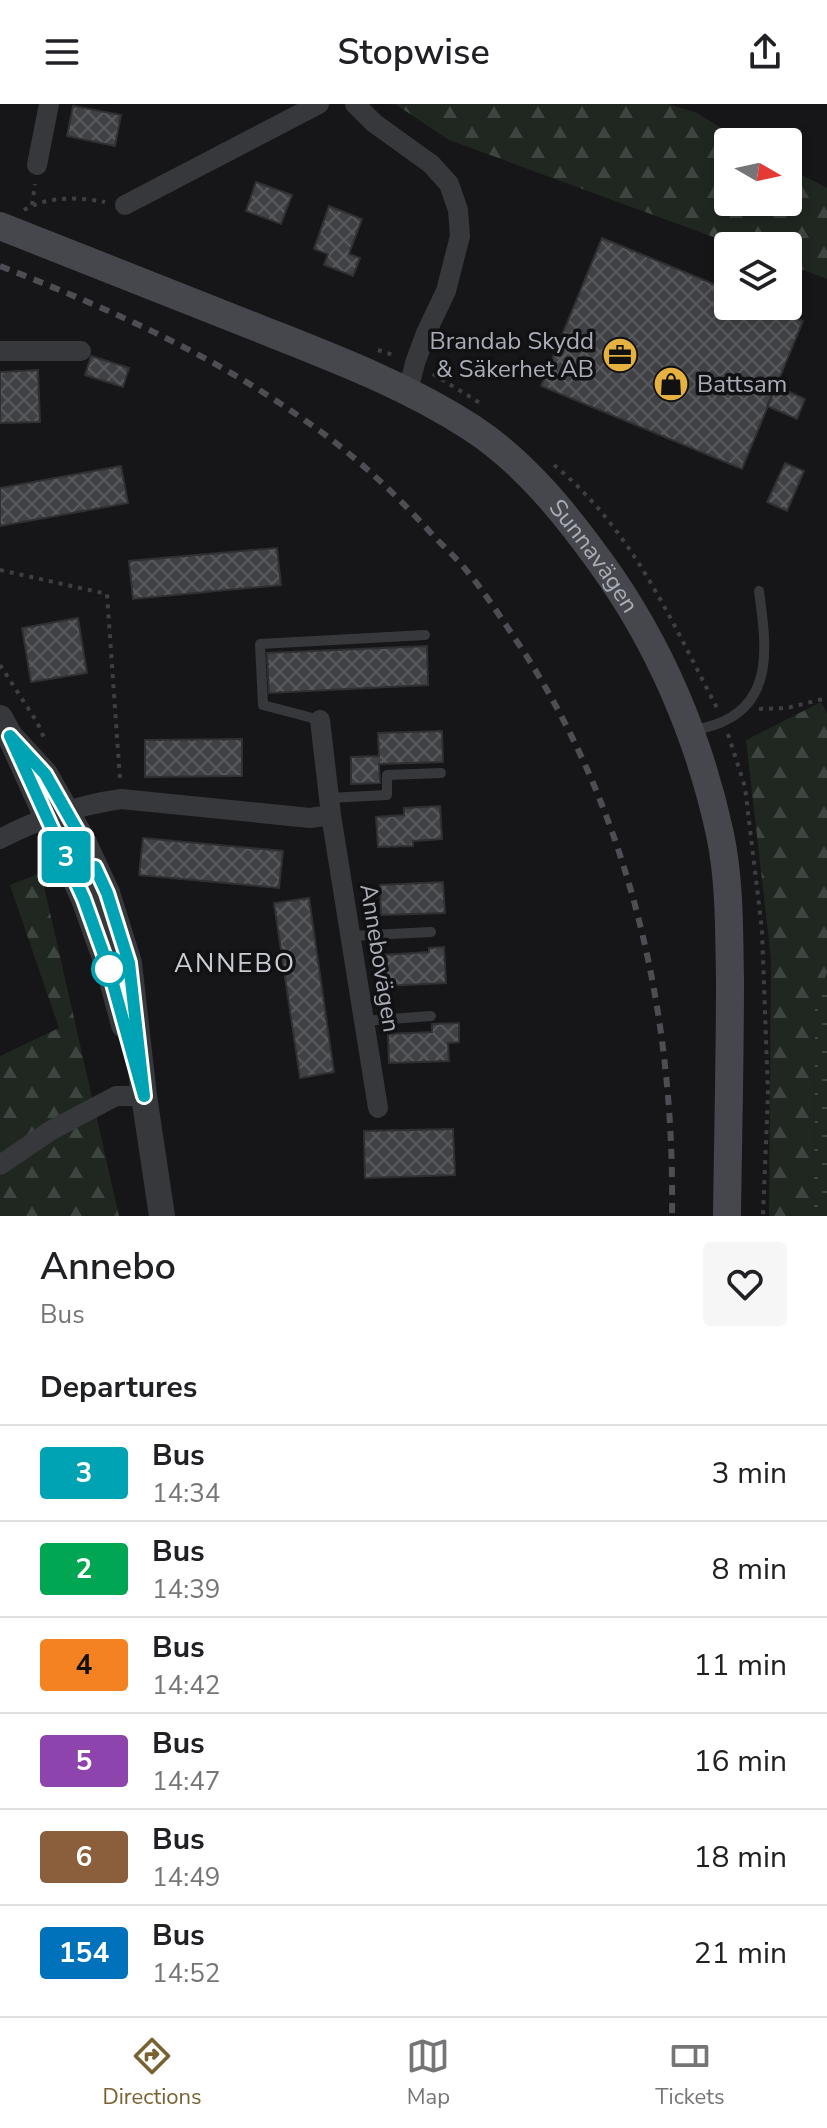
<!DOCTYPE html>
<html lang="en">
<head>
<meta charset="utf-8">
<style>
  body { margin:0; font-family:"Nunito Sans",sans-serif; background:#f6f6f6; color:#202124; height:100vh; display:flex; flex-direction:column; font-size:30px; white-space:nowrap }
  * { box-sizing:border-box; margin:0 }
  p { font-size:26px; color:#757577 }
  .icon { flex:none; width:44px; height:44px; fill:none; stroke:currentColor; stroke-width:2; stroke-linecap:round; stroke-linejoin:round }
  .map { position:relative; height:1112px; overflow:hidden }
  .details { display:flex; flex-direction:column; background:#fff; flex:1 }
  .details>* { flex:none }
  .badge { padding:0 16px; border-radius:6px; font-size:28px; line-height:52px }
  .needle { width:52px; rotate:99deg }
  .fabs { position:absolute; left:714px; top:24px; display:grid; gap:16px }
  .fabs a { display:grid; place-items:center; width:88px; height:88px; border-radius:8px; background:#fff; box-shadow:0 4px 12px #0003; font-size:40px }
  .map>.badge { position:absolute; translate:-50% -50%; box-shadow:0 0 0 4px #fff }
  h2 { padding:0 40px; font-size:30px; line-height:72px }
  .round { display:grid; place-items:center; flex:none; width:84px; height:84px; border-radius:8px; background:#f6f6f6 }
  .summary { display:flex; align-items:center; justify-content:space-between; height:136px; padding:0 40px }
  h1 { font-size:38px; font-weight:600; line-height:60px }
  ul { padding:0; list-style:none }
  li { display:flex; align-items:center; gap:24px; height:96px; padding:0 40px; border-top:2px solid #e0e0e0 }
  li div { flex:1 }
  li b { display:block; font-size:30px }
  li em { font-style:normal }
  li .badge { min-width:88px; font-weight:700; text-align:center }
  header { display:flex; justify-content:space-between; align-items:center; height:104px; padding:0 40px; background:#fff; font-size:36px; font-weight:600 }
  .menu { display:flex; justify-content:space-around; align-items:center; height:112px; border-top:2px solid #e0e0e0; background:#fff; font-size:22px; color:#757577 }
  .menu a { display:grid; justify-items:center; gap:4px }
  .menu .active { color:#796231 }
  .map>svg:first-child { display:block }
  .forest { fill:url(#forest-firs) }
  .wetland { fill:url(#wetland-marsh) }
  .building { fill:url(#building-cross-hatch); stroke:#303033; stroke-width:2 }
  .lines { fill:none; stroke-linecap:round; stroke-linejoin:round }
  .path { stroke:#3d3f43; stroke-width:4; stroke-dasharray:4 6; stroke-linecap:butt }
  .service { stroke:#37383c; stroke-width:10 }
  .minor { stroke:#37383c; stroke-width:20 }
  .tertiary { stroke:#37383c; stroke-width:26 }
  .secondary { stroke:#45474c; stroke-width:28 }
  .rail { stroke:#4c4e53; stroke-width:6; stroke-dasharray:10 8; stroke-linecap:butt }
  .line-casing { stroke:#fff; stroke-width:18 }
  .line { stroke:#00a3b4; stroke-width:12 }
  .stop-dot { fill:#fff; stroke:#00a3b4; stroke-width:4 }
  .labels { text-anchor:middle; dominant-baseline:central; stroke-width:7; stroke-linejoin:round; paint-order:stroke }
  .poi-label { font-size:24px; fill:#a9adb7; stroke:#111113; text-anchor:end }
  .street-label { font-size:24px; fill:#a9adb7; stroke:#111113 }
  .neighbourhood-label { font-size:26px; letter-spacing:2px; fill:#c9ccd3; stroke:#111113 }
</style>
</head>
<body>
<header><svg class="icon" aria-label="menu" viewBox="0 0 24 24"><path d="M4 6h16M4 12h16M4 18h16"/></svg>Stopwise<svg class="icon" aria-label="share" viewBox="0 0 24 24"><path d="M12 15V3M7 8l5-5 5 5M5 13v7h14v-7"/></svg></header>
<div class="map">
<svg width="827" height="1112" viewBox="0 0 827 1112">
  <defs>
    <pattern id="forest-firs" width="22" height="20" patternUnits="userSpaceOnUse" patternTransform="scale(2)"><rect width="22" height="20" fill="#202721"/><path d="M5 1l3.5 6h-7zM16 11l3.5 6h-7z" fill="#3e443f"/></pattern>
    <pattern id="wetland-marsh" width="20" height="14" patternUnits="userSpaceOnUse" patternTransform="scale(2)"><rect width="20" height="14" fill="#202721"/><path d="M1 5h8M5 5V1M11 12h8M15 12V8" fill="none" stroke="#3e443f"/></pattern>
    <pattern id="building-cross-hatch" width="8" height="8" patternUnits="userSpaceOnUse" patternTransform="scale(2)"><rect width="8" height="8" fill="#404144"/><path d="M0 0l8 8M0 8l8-8" fill="none" stroke="#595a5d"/></pattern>
  </defs>
  <rect width="100%" height="100%" fill="#161618"/>
  <path class="forest" d="M 395,0 L 668,0 L 697,9 L 744,38 L 728,38 L 728,98 L 788,98 L 788,64 L 827,84 L 827,175 L 788,160 L 788,142 L 738,142 L 449,36 Z
    M 821,598 L 827,609 L 827,869 L 815,897 L 814,1112 L 769,1112 L 771,854 L 746,636 Z
    M 41,769 L 119,1112 L 0,1112 L 0,952 L 59,924 L 10,781 Z"/>
  <path class="wetland" d="M 827,869 L 827,1112 L 814,1112 L 815,897 Z"/>
  <path class="building" d="M 73,2 L 121,11 L 115,42 L 67,32 Z
    M 256,78 L 292,91 L 281,120 L 246,107 Z
    M 329,102 L 362,115 L 349,150 L 360,154 L 353,172 L 324,161 L 328,150 L 314,145 Z
    M 602,134 L 728,186 L 728,202 L 767,202 L 803,217 L 742,365 L 541,282 Z
    M 91,252 L 129,264 L 123,283 L 85,271 Z
    M 38,266 L 40,318 L 0,319 L 0,268 Z
    M 776,282 L 805,295 L 797,315 L 767,302 Z
    M 785,359 L 804,367 L 787,407 L 767,398 Z
    M 121,362 L 128,399 L 0,422 L 0,384 Z
    M 277,444 L 281,481 L 133,495 L 129,457 Z
    M 78,514 L 87,569 L 31,578 L 22,524 Z
    M 427,542 L 428,581 L 269,589 L 267,549 Z
    M 442,627 L 443,658 L 379,660 L 380,679 L 351,680 L 351,653 L 379,652 L 378,629 Z
    M 242,635 L 242,672 L 145,673 L 145,636 Z
    M 440,702 L 442,735 L 413,737 L 413,742 L 378,743 L 376,713 L 404,711 L 404,704 Z
    M 143,734 L 283,747 L 279,784 L 139,771 Z
    M 443,778 L 445,809 L 381,811 L 380,781 Z
    M 309,794 L 334,968 L 300,974 L 274,799 Z
    M 444,843 L 446,879 L 384,882 L 382,851 L 429,848 L 429,844 Z
    M 459,919 L 459,938 L 448,939 L 449,957 L 389,959 L 388,930 L 432,928 L 432,920 Z
    M 453,1025 L 455,1071 L 365,1074 L 364,1027 Z"/>
  <g class="lines">
    <path class="path" d="M 32,101 L 35,80
      M 24,106 C 47,92 80,93 105,98
      M 378,246 L 396,252
      M 433,270 L 480,299
      M 554,361 C 632,425 671,516 717,604
      M 0,466 L 107,490 L 120,676
      M 0,561 L 37,618 L 45,636
      M 759,605 L 787,604 L 827,594
      M 728,630 L 745,683 L 762,826 L 768,990 L 763,1112"/>
    <path class="service" d="M 320,616 L 263,601 L 260,540 L 425,531
      M 693,627 C 703,624 714,622 724,617 C 776,593 765,534 759,487
      M 329,694 L 387,691 L 387,671 L 441,669
      M 350,832 L 431,828
      M 364,917 L 431,912"/>
    <path class="minor" d="M 355,0 L 374,19 L 431,60 L 449,80 L 458,106 L 460,132 L 446,187 L 426,229 L 415,259 L 408,287
      M 37,61 L 49,0
      M 125,101 L 319,0
      M 0,247 L 81,247
      M 320,616 L 331,711 L 378,1004
      M 0,735 C 38,715 79,701 121,695 L 310,714 L 331,711
      M 0,1061 L 50,1027 L 116,992 L 144,992"/>
    <path class="tertiary" d="M 0,614 L 10,632 L 84,795 L 109,865 L 124,921
      M 10,632 L 45,670 L 83,737 L 107,789 L 129,859 L 144,992 L 162,1112"/>
    <path class="secondary" id="s1" d="M 0,122 C 86,156 172,190 258,224 C 331,253 406,281 472,324 C 524,358 565,409 601,459 C 659,539 699,633 720,730 C 730,778 729,827 730,876 C 730,955 728,1033 727,1112"/>
    <path class="rail" d="M 0,162 C 107,204 208,248 303,315 C 350,347 392,386 430,428 C 440,439 451,449 461,460 C 483,485 501,514 520,542 C 631,711 675,912 672,1112"/>
  </g>
  <g class="lines">
    <defs>
      <path id="line" d="M 83,737 L 45,670 L 10,632 L 84,795 L 109,865 L 144,992 L 129,859 L 107,789 L 95,763"/>
    </defs>
    <use href="#line" class="line-casing"/>
    <use href="#line" class="line"/>
  </g>
  <defs>
    <symbol id="office-disc" viewBox="-11 -11 22 22"><circle r="9.5" fill="#e5b140" stroke="#111113"/><path d="M-6-3h4V-5.5h4V-3h4V5H-6ZM-1-4.5V-3h2v-1.5ZM-6 0V1H6V0Z" fill="#111"/></symbol>
    <symbol id="shop-disc" viewBox="-11 -11 22 22"><circle r="9.5" fill="#e5b140" stroke="#111113"/><path d="M-5-2.5h2.3a2.7 3.5 0 0 1 5.4 0H5L5.5 6h-11ZM-1.5-2.5h3a1.5 2.3 0 0 0-3 0Z" fill="#111"/></symbol>
  </defs>
  <g fill-rule="evenodd">
    <use href="#office-disc" x="600" y="231" width="40" height="40"/>
    <use href="#shop-disc" x="651" y="260" width="40" height="40"/>
  </g>
  <circle class="stop-dot" cx="109" cy="865" r="16"/>
  <g class="labels">
    <g class="poi-label">
      <text x="594" y="237">Brandab Skydd<tspan x="594" dy="28">&amp; Säkerhet AB</tspan></text>
      <text x="697" y="280" text-anchor="start">Battsam</text>
    </g>
    <g class="street-label">
      <text stroke="none"><textPath href="#s1" startOffset="692">Sunnavägen</textPath></text>
      <text transform="translate(380 854) rotate(81)">Annebovägen</text>
    </g>
    <g class="neighbourhood-label">
      <text x="235" y="859">ANNEBO</text>
    </g>
  </g>
</svg>
<div class="fabs">
<a><svg class="needle" viewBox="-14 -14 28 28"><path d="M0-13l5 13h-10z" fill="#e53935"/><path d="M0 13l5-13h-10z" fill="#757577"/></svg></a>
<a><svg class="icon" aria-label="layers" viewBox="0 0 24 24"><path d="M12 4l9 5-9 5-9-5zM3 14l9 5 9-5"/></svg></a>
</div>
<b class="badge" style="left:66px;top:753px;background:#00a3b4;color:#fff">3</b>
</div>
<section class="details">
<div class="summary"><div><h1>Annebo</h1><p>Bus</p></div><a class="round"><svg class="icon" aria-label="heart" viewBox="0 0 24 24"><path d="M12 20l-8-8c-3-5 5-10 8-4 3-6 11-1 8 4z"/></svg></a></div>
<h2>Departures</h2>
<ul>
<li><span class="badge" style="background:#00a3b4;color:#fff">3</span><div><b>Bus</b><p>14:34</p></div><em>3 min</em></li>
<li><span class="badge" style="background:#00a651;color:#fff">2</span><div><b>Bus</b><p>14:39</p></div><em>8 min</em></li>
<li><span class="badge" style="background:#f58220;color:#111">4</span><div><b>Bus</b><p>14:42</p></div><em>11 min</em></li>
<li><span class="badge" style="background:#8e44ad;color:#fff">5</span><div><b>Bus</b><p>14:47</p></div><em>16 min</em></li>
<li><span class="badge" style="background:#8b5e3c;color:#fff">6</span><div><b>Bus</b><p>14:49</p></div><em>18 min</em></li>
<li><span class="badge" style="background:#0072bc;color:#fff">154</span><div><b>Bus</b><p>14:52</p></div><em>21 min</em></li>
</ul>
</section>
<nav class="menu">
<a class="active"><svg class="icon" aria-label="directions" viewBox="0 0 24 24"><path d="M12 3l9 9-9 9-9-9zM9 14v-3h6M13 9l2 2-2 2"/></svg>Directions</a>
<a><svg class="icon" aria-label="map" viewBox="0 0 24 24"><path d="M3 6l6-2 6 2 6-2v14l-6 2-6-2-6 2zM9 4v14M15 6v14"/></svg>Map</a>
<a><svg class="icon" aria-label="tickets" viewBox="0 0 24 24"><path d="M3 7h18v10H3zM15 7v10"/></svg>Tickets</a>
</nav>
</body>
</html>
